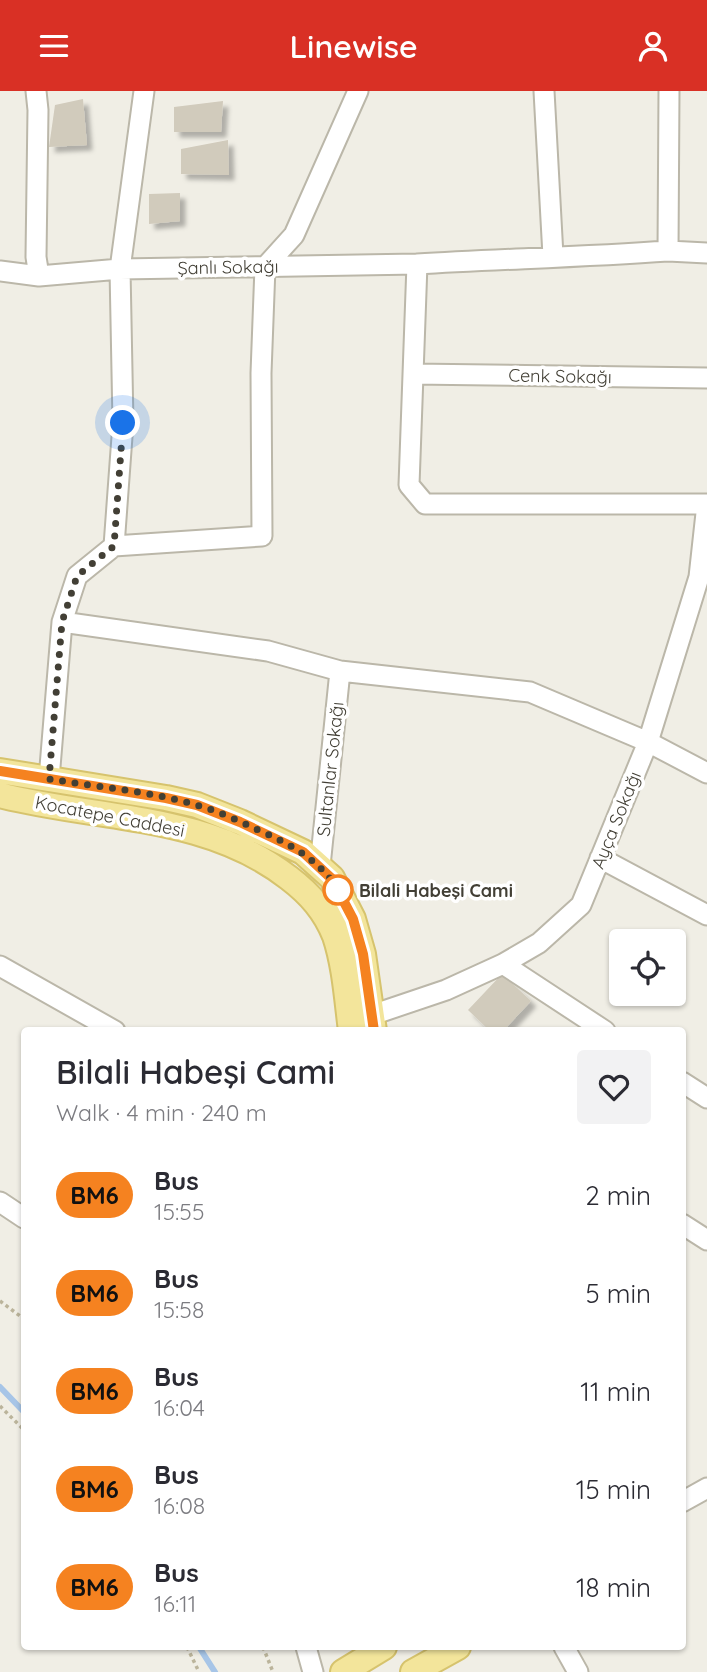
<!DOCTYPE html>
<html lang="en">
<head>
<meta charset="utf-8">
<style>
  body { margin:0; font-family:Quicksand,sans-serif; background:#f2f2f3; color:#2b2b33; height:100vh; display:flex; flex-direction:column; font-size:26px; white-space:nowrap }
  * { box-sizing:border-box; margin:0 }
  p { font-size:23px; color:#7c7c81 }
  .icon { flex:none; width:38px; height:38px; fill:none; stroke:currentColor; stroke-width:2; stroke-linecap:round; stroke-linejoin:round }
  .map { position:relative; flex:1; overflow:hidden }
  .side { position:absolute; left:21px; top:936px; width:665px; height:623px; display:flex; flex-direction:column; background:#fff; border-radius:7px; box-shadow:0 2px 5px #0004 }
  .side>* { flex:none }
  .badge { padding:0 14px; border-radius:23px; font-size:24px; line-height:46px }
  .tools { position:absolute; left:609px; top:838px; display:grid; gap:14px }
  .tools a { display:grid; place-items:center; width:77px; height:77px; border-radius:7px; background:#fff; box-shadow:0 2px 5px #0004; font-size:35px }
  .you { position:absolute; width:35px; height:35px; margin:-18px; border:5px solid #fff; border-radius:50%; background:#1a73e8; box-shadow:0 0 0 10px #1a73e833 }
  .map>.badge { position:absolute; translate:-50% -50%; box-shadow:0 0 0 4px #fff }
  .round { display:grid; place-items:center; flex:none; width:74px; height:74px; border-radius:7px; background:#f2f2f3 }
  .summary { display:flex; align-items:center; justify-content:space-between; height:119px; padding:0 35px }
  h1 { font-size:33px; font-weight:600; line-height:52px }
  ul { padding:0; list-style:none }
  li { display:flex; align-items:center; gap:21px; height:98px; padding:0 35px }
  li div { flex:1 }
  li b { display:block; font-size:26px }
  li em { font-style:normal }
  li .badge { min-width:77px; font-weight:700; text-align:center }
  header { display:flex; justify-content:space-between; align-items:center; height:91px; padding:0 35px; background:#d93025; color:#fff; font-size:32px; font-weight:600 }
  .map>svg:first-child { display:block }
  .lines { fill:none; stroke-linecap:round; stroke-linejoin:round }
  .stream { stroke:#a7c5e7; stroke-width:6 }
  .building { fill:#d1cbbc; filter:url(#shadow) }
  .minor-casing { stroke:#bbb7a9; stroke-width:23 }
  .major-casing { stroke:#d6c36d; stroke-width:28 }
  .path { stroke:#bbb49b; stroke-width:3.5; stroke-dasharray:3.5 3.5; stroke-linecap:butt }
  .minor { stroke:#fff; stroke-width:19 }
  .major { stroke:#f3e59b; stroke-width:24 }
  .line-casing { stroke:#fff; stroke-width:16 }
  .line { stroke:#f58220; stroke-width:10 }
  .walk { stroke:#423f35; stroke-width:7; stroke-dasharray:0 12.6 }
  .stop-dot { fill:#fff; stroke:#f58220; stroke-width:3.5 }
  .labels { text-anchor:middle; dominant-baseline:central; stroke-width:7; stroke-linejoin:round; paint-order:stroke }
  .street-label { font-size:18px; fill:#423f35; stroke:#fff }
  .stop-label { font-size:18px; font-weight:bold; fill:#423f35; stroke:#fff; text-anchor:start }
</style>
</head>
<body>
<header><svg class="icon" aria-label="menu" viewBox="0 0 24 24"><path d="M4 6h16M4 12h16M4 18h16"/></svg>Linewise<svg class="icon" aria-label="person" viewBox="0 0 24 24"><circle cx="12" cy="8" r="4"/><path d="M4 21q1-7 8-7t8 7"/></svg></header>
<div class="map">
<svg width="707" height="1581" viewBox="0 0 707 1581">
  <defs>
    <filter id="shadow"><feDropShadow dx="5.5" dy="5.5" stdDeviation="2" flood-color="#0004"/></filter>
  </defs>
  <rect width="100%" height="100%" fill="#f0eee5"/>
  <g class="lines">
    <path class="stream" d="M 0,1296 L 24,1321
      M 199,1556 L 215,1581"/>
  </g>
  <path class="building" d="M 83,8 L 87,54 L 49,56 L 55,14 Z
    M 223,10 L 221,41 L 174,41 L 174,16 Z
    M 228,49 L 229,84 L 181,83 L 181,58 Z
    M 180,102 L 180,130 L 149,133 L 149,103 Z
    M 502,883 L 531,910 L 503,940 L 490,940 L 468,919 Z"/>
  <g class="lines">
    <defs>
      <path id="minor" d="M 544,0 L 553,165
        M 669,0 L 668,160 L 707,162
        M 0,180 L 39,185 L 36,166 L 38,19 L 36,0
        M 39,185 L 120,178 L 417,173
        M 413,283 L 707,287
        M 114,455 L 262,445 L 261,282 L 265,176 L 294,144 L 358,0
        M 62,531 L 268,560 L 340,580 L 530,601 L 648,651 L 707,682
        M 49,688 L 62,531 L 77,485 L 114,455 L 123,332 L 120,178 L 144,0
        M 600,767 L 707,824
        M 320,775 L 340,580
        M 503,873 L 605,940
        M 0,875 L 115,940
        M 372,924 L 446,899 L 503,873 L 539,852 L 581,814 L 648,651 L 699,486 L 707,413 L 425,413 L 409,394 L 417,173 C 501,168 584,166 668,160
        M 682,991 L 707,1007
        M 0,1111 L 24,1127
        M 682,1133 L 707,1149
        M 682,1411 L 707,1397
        M 306,1556 L 313,1581
        M 564,1556 L 578,1581"/>
      <path id="major" d="M 0,680 L 166,707 L 197,714 L 240,731 L 303,761 L 332,787 L 353,828 L 363,863 L 374,940
        M 0,704 C 97,729 206,722 289,787 C 310,803 325,820 335,845 C 345,875 347,909 351,940
        M 343,1581 L 384,1556
        M 413,1581 L 458,1556"/>
    </defs>
    <use href="#minor" class="minor-casing"/>
    <use href="#major" class="major-casing"/>
    <path class="path" d="M 0,1210 L 24,1228
      M 0,1315 L 24,1339
      M 187,1556 L 199,1581
      M 263,1556 L 273,1581"/>
    <use href="#minor" class="minor"/>
    <use href="#major" class="major"/>
  </g>
  <g class="lines">
    <defs>
      <path id="line" d="M 0,680 L 166,707 L 197,714 L 240,731 L 303,761 L 332,788 L 353,828 L 363,863 L 374,940"/>
    </defs>
    <use href="#line" class="line-casing"/>
    <use href="#line" class="line"/>
    <path class="walk" d="M 123,332 L 114,455 L 77,485 L 62,531 L 49,688 C 98,696 149,700 196,714 C 218,720 240,730 260,740 C 295,755 323,772 342,805 L 338,799"/>
  </g>
  <circle class="stop-dot" cx="338" cy="799" r="14"/>
  <g class="labels">
    <g class="street-label">
      <text transform="translate(228 176) rotate(-1)">Şanlı Sokağı</text>
      <text transform="translate(560 285) rotate(1)">Cenk Sokağı</text>
      <text transform="translate(330 678) rotate(-84)">Sultanlar Sokağı</text>
      <text transform="translate(110 725) rotate(11)">Kocatepe Caddesi</text>
      <text transform="translate(616 729) rotate(-68)">Ayça Sokağı</text>
    </g>
    <g class="stop-label">
      <text x="359" y="799">Bilali Habeşi Cami</text>
    </g>
  </g>
</svg>
<div class="tools">
<a><svg class="icon" aria-label="locate" viewBox="0 0 24 24"><circle cx="12" cy="12" r="6"/><path d="M12 2v4M12 18v4M2 12h4M18 12h4"/></svg></a>
</div>
<div class="you" style="left:123px;top:332px"></div>
<section class="side">
<div class="summary"><div><h1>Bilali Habeşi Cami</h1><p>Walk · 4 min · 240 m</p></div><a class="round"><svg class="icon" aria-label="heart" viewBox="0 0 24 24"><path d="M12 20l-8-8c-3-5 5-10 8-4 3-6 11-1 8 4z"/></svg></a></div>
<ul>
<li><span class="badge" style="background:#f58220;color:#111">BM6</span><div><b>Bus</b><p>15:55</p></div><em>2 min</em></li>
<li><span class="badge" style="background:#f58220;color:#111">BM6</span><div><b>Bus</b><p>15:58</p></div><em>5 min</em></li>
<li><span class="badge" style="background:#f58220;color:#111">BM6</span><div><b>Bus</b><p>16:04</p></div><em>11 min</em></li>
<li><span class="badge" style="background:#f58220;color:#111">BM6</span><div><b>Bus</b><p>16:08</p></div><em>15 min</em></li>
<li><span class="badge" style="background:#f58220;color:#111">BM6</span><div><b>Bus</b><p>16:11</p></div><em>18 min</em></li>
</ul>
</section>
</div>
</body>
</html>
